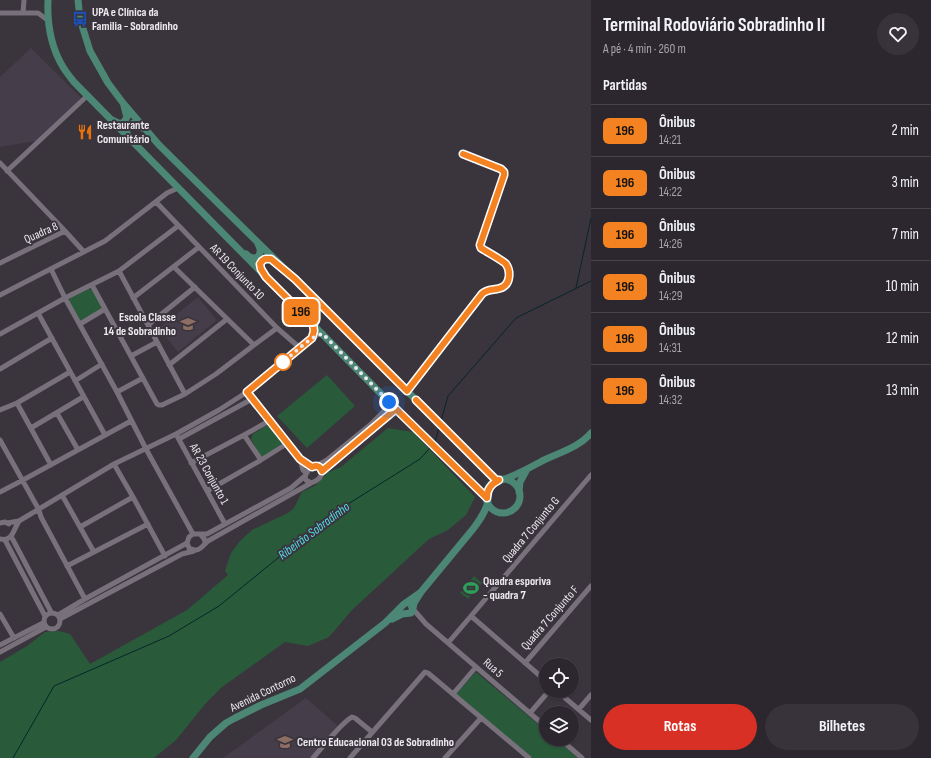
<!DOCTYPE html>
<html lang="pt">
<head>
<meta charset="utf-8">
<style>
  body { margin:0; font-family:"Sofia Sans Condensed",sans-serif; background:#38333a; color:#f1f3f6; height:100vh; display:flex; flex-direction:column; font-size:15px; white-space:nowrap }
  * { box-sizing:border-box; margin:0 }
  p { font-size:13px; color:#a6a5aa }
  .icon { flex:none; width:22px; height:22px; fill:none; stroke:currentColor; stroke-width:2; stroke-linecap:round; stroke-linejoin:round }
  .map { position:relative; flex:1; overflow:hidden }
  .panel { display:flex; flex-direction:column; background:#2c272e; width:340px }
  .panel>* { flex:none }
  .badge { padding:0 8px; border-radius:6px; font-size:14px; line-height:26px }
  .controls { position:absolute; left:539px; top:658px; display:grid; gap:8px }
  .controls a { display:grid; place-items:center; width:40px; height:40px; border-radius:50%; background:#2c272e; box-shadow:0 1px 3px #0004,0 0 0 1px #48444a; font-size:20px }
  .you { position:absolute; width:20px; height:20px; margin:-10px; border:3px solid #fff; border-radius:50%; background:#1a73e8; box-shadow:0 0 0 6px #1a73e833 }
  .map>.badge { position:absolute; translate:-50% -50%; box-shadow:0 0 0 2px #fff }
  h2 { padding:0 12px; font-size:15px; line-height:36px }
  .round { display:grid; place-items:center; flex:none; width:42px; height:42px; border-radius:21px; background:#38333a }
  .summary { display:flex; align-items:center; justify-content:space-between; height:68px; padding:0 12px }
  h1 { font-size:19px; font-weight:700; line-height:30px }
  .primary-button { display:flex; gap:8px; margin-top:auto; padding:8px 12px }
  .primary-button a { flex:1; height:46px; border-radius:24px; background:#d93025; color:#fff; font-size:16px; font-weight:700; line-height:46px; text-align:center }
  .primary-button a+a { background:#38333a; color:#f1f3f6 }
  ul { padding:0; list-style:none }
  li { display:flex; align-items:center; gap:12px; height:52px; padding:0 12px; border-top:1px solid #48444a }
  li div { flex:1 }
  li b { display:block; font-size:15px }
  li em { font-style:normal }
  li .badge { min-width:44px; font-weight:700; text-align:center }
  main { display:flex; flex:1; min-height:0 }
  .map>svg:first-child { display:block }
  .built { fill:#463d4b }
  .green { fill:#295b3b }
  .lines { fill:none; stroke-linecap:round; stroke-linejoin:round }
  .stream { stroke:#072527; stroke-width:1 }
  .minor { stroke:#78717b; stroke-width:5 }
  .major { stroke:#4c8775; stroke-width:7 }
  .line-casing { stroke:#fff; stroke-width:9 }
  .line { stroke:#f58220; stroke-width:6 }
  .walk { stroke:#edeaef; stroke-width:4; stroke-dasharray:0 7.2 }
  .stop-dot { fill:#fff; stroke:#f58220; stroke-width:2 }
  .labels { text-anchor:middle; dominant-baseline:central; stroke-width:4; stroke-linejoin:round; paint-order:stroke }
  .poi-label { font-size:12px; font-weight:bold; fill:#edeaef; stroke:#3a343d; text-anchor:start }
  .street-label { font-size:12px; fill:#edeaef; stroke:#3a343d }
  .water-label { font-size:13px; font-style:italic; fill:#55dbe7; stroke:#3a343d }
</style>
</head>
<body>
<main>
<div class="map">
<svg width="591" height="758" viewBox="0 0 591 758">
  <rect width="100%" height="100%" fill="#3a343d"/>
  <path class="built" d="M 31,48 L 81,98 L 36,141 L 0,147 L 0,77 Z
    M 198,297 L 217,320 L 178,352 L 159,328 Z
    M 306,698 L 338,726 L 311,758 L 223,758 Z"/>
  <path class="green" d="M 89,289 L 93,290 L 102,307 L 101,309 L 81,321 L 79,320 L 69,302 L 70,298 Z
    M 327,375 L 355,406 L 307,448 L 277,416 Z
    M 266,426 L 271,426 L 282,440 L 282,444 L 262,457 L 260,456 L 251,439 L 253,434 Z
    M 388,428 L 413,432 L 475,497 L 466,515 L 448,530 L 429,539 L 352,610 L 329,637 L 308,646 L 285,642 L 222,687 L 206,703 L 176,740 L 154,758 L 0,758 L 0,662 L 27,646 L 45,632 L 59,631 L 70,634 L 90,664 L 187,610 L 228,575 L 225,571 L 231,553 L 240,541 L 252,530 L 288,513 L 294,508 L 302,492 L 316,485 L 327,473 L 341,467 Z
    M 474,576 L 482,583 L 468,599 L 460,593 Z
    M 476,672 L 546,731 L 546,739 L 555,739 L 578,758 L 532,758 L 456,694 Z"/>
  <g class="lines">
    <path class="stream" d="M 576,288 L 591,218
      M 441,421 L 448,396 L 516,318 L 591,281
      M 435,442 L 439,428
      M 13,758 L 54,686 L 169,636 L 219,606 L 332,514 L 420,459 L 430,448"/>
    <path class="minor" d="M 0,13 L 38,13 L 49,21
      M 23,13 L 24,0
      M 0,163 L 65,231
      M 7,171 L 87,96
      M 156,202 L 277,328 L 300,348
      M 0,263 L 65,231 L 84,252
      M 174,267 L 254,345
      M 51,269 L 65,298 L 117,392 L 146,449 L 193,534
      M 119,271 L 185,394
      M 92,285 L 157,404 L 159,405 L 162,405 L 185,394 L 216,374 L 254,345 L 277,328
      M 0,295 L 105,241 L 167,193 L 178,188
      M 133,298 L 199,247
      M 38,313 L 105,435
      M 80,324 L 105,309
      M 148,325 L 195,287
      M 0,334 L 65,298 L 119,271 L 178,226
      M 131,356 L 157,342
      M 169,365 L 227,319
      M 0,369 L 52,338
      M 75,381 L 102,364
      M 407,391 L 482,294 C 488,289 496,291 503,287 C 510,283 511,271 506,264 C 502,260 487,252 481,248 L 480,245 L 504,175 L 504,172 L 501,169 L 463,155
      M 117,392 L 143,378
      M 247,392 L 300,459 L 312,467
      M 17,403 L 51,465
      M 0,410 L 17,403 L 70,372
      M 57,413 L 78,450
      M 31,428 L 83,397
      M 176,434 L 225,524
      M 244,435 L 261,460
      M 179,439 L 252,399
      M 0,440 L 39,510 L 41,517 L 85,599
      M 300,459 L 303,470 L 306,473
      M 191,463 L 244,435 L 269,421
      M 114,464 L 133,497 L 165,556
      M 316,466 L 327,460 L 370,425 L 387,408 L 389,402
      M 322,471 L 396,409
      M 207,491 L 261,460 L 288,443
      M 0,492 L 23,480 L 131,421
      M 62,495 L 94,552
      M 0,523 L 5,522 L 9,524
      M 7,523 L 19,521 L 114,464 L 176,434 L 219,410 L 247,392 L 312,338 L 319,334 L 323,333
      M 80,527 L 133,497
      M 200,534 L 207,534 L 291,488 L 305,476 L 309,469 L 312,467 L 316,466 L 320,467 L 322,471 C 322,478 317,481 311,483 L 306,480 L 305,476
      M 11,536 L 51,612
      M 0,539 C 13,542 13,530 19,521
      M 5,540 L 45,616
      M 205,544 C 206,539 203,537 200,534 L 193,534 L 189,537 L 187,543 L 189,548 C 198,553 201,548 208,541 L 311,483
      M 67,566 L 148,524
      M 413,609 L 426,624 L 546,727
      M44 621a8 8 0 1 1 16 0a8 8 0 1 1-16 0Z
      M 0,614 L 14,638
      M 58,615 L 85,599 L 187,543
      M 471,616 L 546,681
      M 60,619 L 182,554 L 194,551
      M 448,643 L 591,475
      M 0,645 L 43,623
      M 0,652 L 46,627
      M 525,663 L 591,586
      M 557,691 L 591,720
      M 453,694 L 476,667
      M 579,709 L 591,695
      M 530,713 L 549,691
      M 560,739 L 582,758
      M 313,758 C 322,748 342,722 352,717 L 355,718 L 372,732
      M 350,758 L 425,672 L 428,673 L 529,758
      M 445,758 L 481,718"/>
    <path class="major" d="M 48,0 C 47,23 51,47 63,67 C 66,72 70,77 74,82 L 396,409 L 487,498
      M 78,0 L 80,19 L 90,51 L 108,83 L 123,103 L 159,145 L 295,279 L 496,480 L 499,480
      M 112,120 L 120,124 L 124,122 L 127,117 L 124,106
      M 129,137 L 126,131 L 129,125 L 134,123 L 142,128
      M 246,254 C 250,258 253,259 258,257 C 261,252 261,249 258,244
      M 263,273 C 257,262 265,254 275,262
      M486 496a17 17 0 1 1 34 0a17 17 0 1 1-34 0Z
      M 502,480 C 517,475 529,468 542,461 C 560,452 578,448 591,433
      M 519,492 L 520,482 L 526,471
      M 413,608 L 414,603 L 421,592 L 473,529 C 479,521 485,513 488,502
      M 392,619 L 402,614 L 411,613 C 413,610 413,607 410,604
      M 193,758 L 210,737 L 226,723 L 235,718 L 261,705 L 300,689 L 385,623 L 404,604 L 421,592"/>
  </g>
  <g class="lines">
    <defs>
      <path id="line" d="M 416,400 L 496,480 L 499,480 C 491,484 487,489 487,498 L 396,409 L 322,471 C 320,466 317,465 312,467 L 300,459 L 247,392 L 312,338 L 314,331 L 313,324 L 266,277 L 261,269 L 260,264 L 262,261 L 265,259 L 271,259 L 295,279 L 407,391 L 482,294 C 488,288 496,291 503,287 C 510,283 511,271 506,264 C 502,260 487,252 481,248 L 480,245 L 504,175 L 504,172 L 501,169 L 463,154"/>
    </defs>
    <use href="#line" class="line-casing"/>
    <use href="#line" class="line"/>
    <path class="walk" d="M 283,362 L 279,366 C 289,358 311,335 323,334 L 389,402"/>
  </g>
  <defs>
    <symbol id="bus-bare" viewBox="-9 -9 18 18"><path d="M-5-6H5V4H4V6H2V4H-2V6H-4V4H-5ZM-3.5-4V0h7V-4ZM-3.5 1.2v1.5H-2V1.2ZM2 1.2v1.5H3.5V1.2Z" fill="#1a4fb4" stroke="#3a343d" stroke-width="2.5" paint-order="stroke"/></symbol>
    <symbol id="restaurant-bare" viewBox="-9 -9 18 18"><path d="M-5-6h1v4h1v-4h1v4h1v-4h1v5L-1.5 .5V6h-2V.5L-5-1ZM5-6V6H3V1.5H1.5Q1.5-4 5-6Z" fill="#e8710a" stroke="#3a343d" stroke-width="2.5" paint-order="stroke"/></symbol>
    <symbol id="school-bare" viewBox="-9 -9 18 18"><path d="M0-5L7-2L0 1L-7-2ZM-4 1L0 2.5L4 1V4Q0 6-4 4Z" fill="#8d6e63" stroke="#3a343d" stroke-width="2.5" paint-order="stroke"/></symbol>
    <symbol id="stadium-bare" viewBox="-9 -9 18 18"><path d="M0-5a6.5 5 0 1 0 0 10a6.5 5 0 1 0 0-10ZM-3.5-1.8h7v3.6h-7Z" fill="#2e9e5b" stroke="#3a343d" stroke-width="2.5" paint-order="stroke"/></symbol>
  </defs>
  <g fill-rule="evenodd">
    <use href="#bus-bare" x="69" y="8" width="22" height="22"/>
    <use href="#restaurant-bare" x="74" y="121" width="22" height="22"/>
    <use href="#school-bare" x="177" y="313" width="22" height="22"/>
    <use href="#stadium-bare" x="460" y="577" width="22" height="22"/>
    <use href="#school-bare" x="274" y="731" width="22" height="22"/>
  </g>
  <circle class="stop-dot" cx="283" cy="362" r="8"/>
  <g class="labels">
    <g class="poi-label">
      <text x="92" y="12">UPA e Clínica da<tspan x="92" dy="14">Familia - Sobradinho</tspan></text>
      <text x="97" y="125">Restaurante<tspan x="97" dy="14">Comunitário</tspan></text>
      <text x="176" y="317" text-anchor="end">Escola Classe<tspan x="176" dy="14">14 de Sobradinho</tspan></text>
      <text x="483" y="581">Quadra esporiva<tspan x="483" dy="14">- quadra 7</tspan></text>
      <text x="297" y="742">Centro Educacional 03 de Sobradinho</text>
    </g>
    <g class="street-label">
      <text transform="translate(41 233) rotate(-24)">Quadra 8</text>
      <text transform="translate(237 272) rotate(46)">AR 19 Conjunto 10</text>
      <text transform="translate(209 474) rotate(61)">AR 23 Conjunto 1</text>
      <text transform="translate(531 530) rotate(-50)">Quadra 7 Conjunto G</text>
      <text transform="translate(550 618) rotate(-49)">Quadra 7 Conjunto F</text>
      <text transform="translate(493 668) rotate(41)">Rua 5</text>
      <text transform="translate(263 693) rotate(-26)">Avenida Contorno</text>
    </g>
    <g class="water-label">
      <text transform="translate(314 531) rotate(-37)">Ribeirão Sobradinho</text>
    </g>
  </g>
</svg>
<div class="controls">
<a><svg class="icon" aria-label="locate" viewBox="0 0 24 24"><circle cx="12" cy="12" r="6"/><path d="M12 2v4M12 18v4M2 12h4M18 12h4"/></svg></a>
<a><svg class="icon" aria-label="layers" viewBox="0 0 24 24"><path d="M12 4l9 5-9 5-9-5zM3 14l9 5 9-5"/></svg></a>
</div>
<div class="you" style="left:389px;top:402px"></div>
<b class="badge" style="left:301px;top:312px;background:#f58220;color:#111">196</b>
</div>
<section class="panel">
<div class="summary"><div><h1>Terminal Rodoviário Sobradinho II</h1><p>A pé · 4 min · 260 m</p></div><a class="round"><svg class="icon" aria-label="heart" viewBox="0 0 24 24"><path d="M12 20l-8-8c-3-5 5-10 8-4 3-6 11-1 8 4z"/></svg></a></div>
<h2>Partidas</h2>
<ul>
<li><span class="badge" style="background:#f58220;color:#111">196</span><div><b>Ônibus</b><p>14:21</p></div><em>2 min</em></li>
<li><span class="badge" style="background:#f58220;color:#111">196</span><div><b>Ônibus</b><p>14:22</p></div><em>3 min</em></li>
<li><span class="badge" style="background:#f58220;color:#111">196</span><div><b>Ônibus</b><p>14:26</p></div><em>7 min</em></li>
<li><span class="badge" style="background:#f58220;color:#111">196</span><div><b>Ônibus</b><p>14:29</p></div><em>10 min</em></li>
<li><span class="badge" style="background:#f58220;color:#111">196</span><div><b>Ônibus</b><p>14:31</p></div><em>12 min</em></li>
<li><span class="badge" style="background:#f58220;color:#111">196</span><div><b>Ônibus</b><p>14:32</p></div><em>13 min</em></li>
</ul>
<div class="primary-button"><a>Rotas</a><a>Bilhetes</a></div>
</section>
</main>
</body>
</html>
